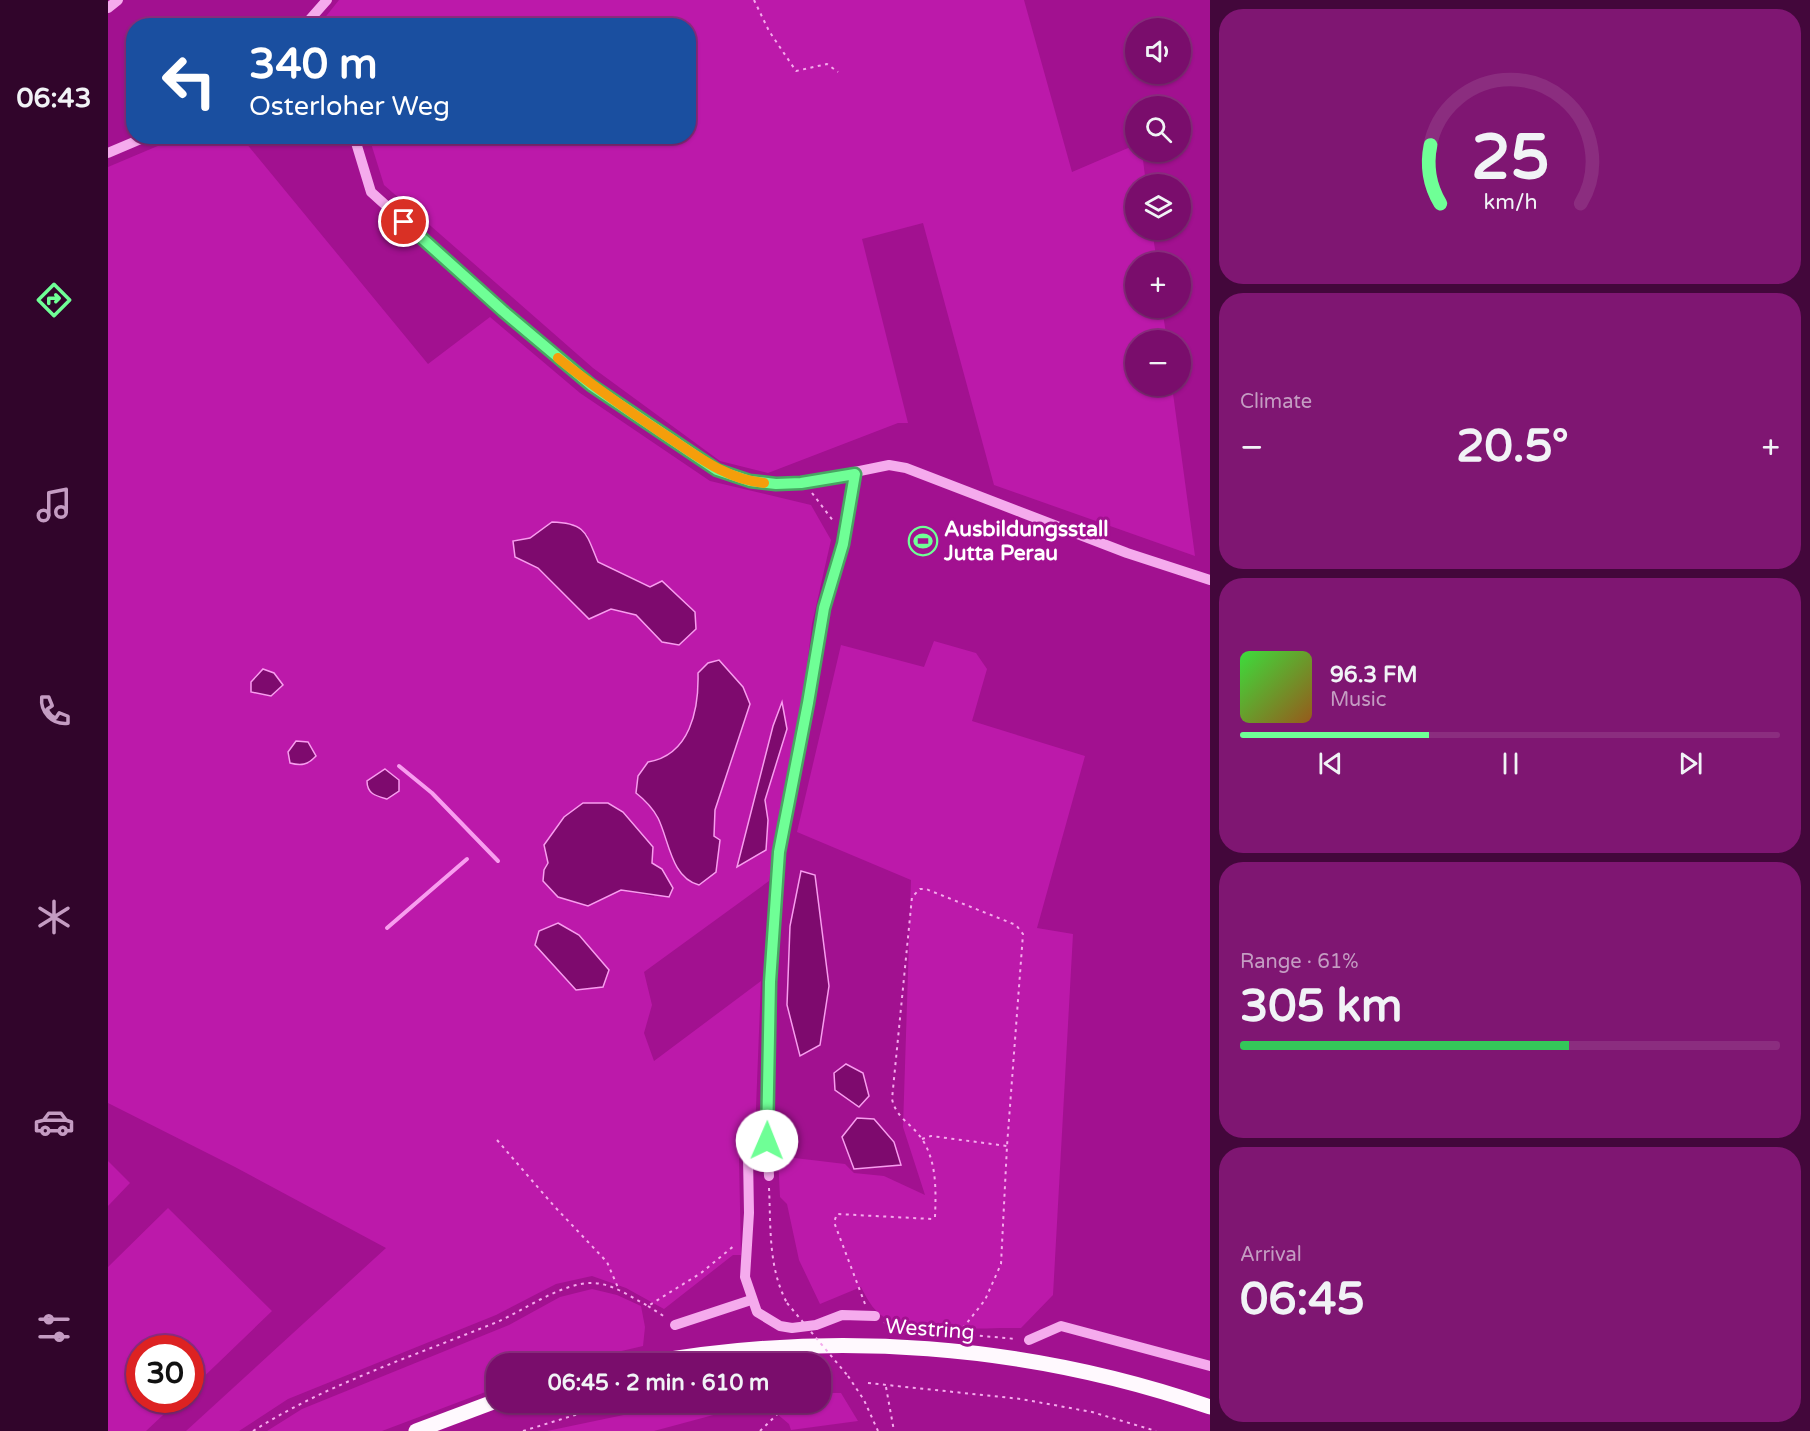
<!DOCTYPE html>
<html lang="en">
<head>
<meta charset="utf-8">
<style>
  :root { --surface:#7a0d6c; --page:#7f1672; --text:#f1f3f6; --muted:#c49cc2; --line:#8b2d7f; --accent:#6fff96 }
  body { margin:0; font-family:"Varela Round",sans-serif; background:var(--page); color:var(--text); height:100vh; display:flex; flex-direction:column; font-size:22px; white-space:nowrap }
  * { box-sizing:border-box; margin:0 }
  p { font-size:20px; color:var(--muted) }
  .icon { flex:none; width:33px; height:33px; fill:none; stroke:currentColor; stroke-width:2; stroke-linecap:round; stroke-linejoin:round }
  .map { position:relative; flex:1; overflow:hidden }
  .details { display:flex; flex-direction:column; gap:9px; padding:9px; background:#43073b; width:600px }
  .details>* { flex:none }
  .top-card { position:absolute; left:18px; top:18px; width:570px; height:126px; border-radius:24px; box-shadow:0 2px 4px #0004,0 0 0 2px var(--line); background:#1a4fa0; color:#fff; overflow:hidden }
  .controls { position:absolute; left:1017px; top:18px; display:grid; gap:12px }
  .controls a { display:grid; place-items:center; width:66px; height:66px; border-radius:50%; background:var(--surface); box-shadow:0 2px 4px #0004,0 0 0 2px var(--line); font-size:30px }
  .speed { position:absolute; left:18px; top:1335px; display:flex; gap:12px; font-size:30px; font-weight:700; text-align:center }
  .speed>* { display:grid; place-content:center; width:78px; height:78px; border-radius:50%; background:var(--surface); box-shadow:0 2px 4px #0004,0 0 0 2px var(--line); line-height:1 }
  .speed .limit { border:9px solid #d22; background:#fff; color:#111 }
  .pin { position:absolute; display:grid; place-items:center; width:51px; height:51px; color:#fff; margin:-26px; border:3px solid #fff; border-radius:50%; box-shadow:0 2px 6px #0007 }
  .me { position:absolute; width:66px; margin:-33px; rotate:1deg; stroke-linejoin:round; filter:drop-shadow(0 0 4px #0008) }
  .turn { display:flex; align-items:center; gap:21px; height:126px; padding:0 24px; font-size:27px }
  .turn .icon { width:78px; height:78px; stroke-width:2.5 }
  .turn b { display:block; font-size:42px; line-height:51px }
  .big { font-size:45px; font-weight:800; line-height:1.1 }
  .details .card { flex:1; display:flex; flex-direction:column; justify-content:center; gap:9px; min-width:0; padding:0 21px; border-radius:24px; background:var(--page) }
  .details .dial { align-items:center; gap:0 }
  .dial svg { height:156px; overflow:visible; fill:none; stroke:var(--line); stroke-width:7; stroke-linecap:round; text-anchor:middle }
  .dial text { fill:var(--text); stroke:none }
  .song { display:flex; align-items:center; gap:18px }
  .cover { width:72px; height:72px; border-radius:9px; background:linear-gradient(135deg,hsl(120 70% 55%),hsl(30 70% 35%)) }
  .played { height:6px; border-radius:3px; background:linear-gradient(90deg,var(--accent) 35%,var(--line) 35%) }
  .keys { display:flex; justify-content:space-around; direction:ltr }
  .heat { display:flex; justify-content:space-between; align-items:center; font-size:33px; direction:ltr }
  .charge { height:9px; border-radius:4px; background:linear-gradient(90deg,#34c759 61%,var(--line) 0) }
  .trip { position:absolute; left:378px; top:1353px; width:345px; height:60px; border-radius:24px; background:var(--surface); box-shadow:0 2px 4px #0004,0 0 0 2px var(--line); font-weight:800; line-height:60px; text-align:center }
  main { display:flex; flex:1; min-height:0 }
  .tabs { display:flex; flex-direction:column; width:108px; justify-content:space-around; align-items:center; background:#31052b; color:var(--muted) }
  .tabs .icon { width:42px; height:42px }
  .tabs .on { color:var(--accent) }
  .tabs b { font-size:27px; color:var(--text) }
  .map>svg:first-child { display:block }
</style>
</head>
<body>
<main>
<nav class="tabs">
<b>06:43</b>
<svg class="icon on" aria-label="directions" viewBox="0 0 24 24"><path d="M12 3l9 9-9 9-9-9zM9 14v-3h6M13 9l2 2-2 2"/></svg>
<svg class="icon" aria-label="music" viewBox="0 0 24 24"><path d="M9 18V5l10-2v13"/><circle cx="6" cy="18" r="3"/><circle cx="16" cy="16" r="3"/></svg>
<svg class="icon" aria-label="phone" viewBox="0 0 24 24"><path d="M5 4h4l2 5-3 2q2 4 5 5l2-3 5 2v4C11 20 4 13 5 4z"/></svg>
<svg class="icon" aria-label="climate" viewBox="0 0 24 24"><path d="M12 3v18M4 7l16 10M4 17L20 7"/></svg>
<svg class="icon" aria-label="car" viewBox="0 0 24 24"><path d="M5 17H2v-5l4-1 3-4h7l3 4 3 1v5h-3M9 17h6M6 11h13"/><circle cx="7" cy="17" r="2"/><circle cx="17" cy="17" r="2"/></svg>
<svg class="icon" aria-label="filters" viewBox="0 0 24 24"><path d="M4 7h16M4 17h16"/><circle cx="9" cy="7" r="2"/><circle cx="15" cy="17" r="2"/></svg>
</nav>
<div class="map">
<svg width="1102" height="1431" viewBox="0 0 1102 1431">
  <rect width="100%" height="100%" fill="#a21190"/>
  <g fill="#bc19aa" fill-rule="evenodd">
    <path d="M231,0H916L964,172L1027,145L1028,152H1034L1038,184H1028V230H1044L1049,262H1028V308H1054L1059,340H1028V386H1064L1087,556L886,485L815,223L754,239L800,423H790L660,473L612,461L485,368L276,185L261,137L580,136V26L211,25Z"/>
    <path d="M71,137H133L320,364L382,317L472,393L602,481L703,505L723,540L704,624L695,700L661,881L536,972L544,1005L536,1033L546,1061L653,981L647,1133L635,1142L631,1159L633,1255H625L556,1309L518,1288L484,1276L448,1284L388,1315L180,1399L131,1431H78L278,1248L127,1167L0,1103V167ZM479,534L490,562L543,587L554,582V642L528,615L503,609L481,619L430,568L407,557L406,541ZM590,673L642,704L607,810L606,836L571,870L551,820L541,803L540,762C582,755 591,710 590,673ZM673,704L679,729L657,800L630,866L665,726ZM440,863H544L554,869L546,897L513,890L480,906L449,896L435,881L436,870Z"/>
    <path d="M826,641L868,653L879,669L864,721L977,756L929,928L965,934L945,1295L913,1328C880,1327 811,1333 783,1321C767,1314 760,1301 753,1287L712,1304L691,1260L679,1204L672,1197L670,1156L737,1164L746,1173L776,1176L817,1195L795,1127L803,880L689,832L733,645L816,667Z"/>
    <path d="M0,1161L22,1183L0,1206Z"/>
    <path d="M60,1208L164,1311L83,1389L82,1348H32V1400H71L38,1431H0V1267Z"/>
    <path d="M484,1289L509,1295L533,1306L537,1327L535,1346L462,1363L388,1364V1388L274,1431H159L194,1409L401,1325L452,1297Z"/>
    <path d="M713,1393H733L750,1421L683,1430L681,1424L656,1403L712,1402Z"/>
    <path d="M573,1403H650L546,1431H439Z"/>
  </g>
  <g fill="#7e0a6e" stroke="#f89def" stroke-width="1.5">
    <path d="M444,522C479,523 478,534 490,562L542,587L554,581L587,612L588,629L571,645L554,642L528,615L503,609L481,619L430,568L407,557L405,541L422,538Z"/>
    <path d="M611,660L635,687L642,704L607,810L606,836L612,840L608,872L591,885C563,878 561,840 550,818C544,807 537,800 528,793L530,776L540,762C582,755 591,710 590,673L600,663Z"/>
    <path d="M155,669L166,673L175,685L163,696L143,692V682Z"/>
    <path d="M674,702L679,729L657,800L660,820L658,850L629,867L665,726Z"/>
    <path d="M188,741L200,742L208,756C200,765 193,766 182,763L180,752Z"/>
    <path d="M277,769L291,780V791L279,799C268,796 259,794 259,781Z"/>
    <path d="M475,803H500L515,812L545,847L544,863L554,869L565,888L561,897L513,890L480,906L450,897L435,881L436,870L440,863L436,845L456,817Z"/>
    <path d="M693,871L707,875L721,986L712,1045L692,1056L679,1005L682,926Z"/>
    <path d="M450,923L471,935L501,970L495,987L468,990L427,945L431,931Z"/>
    <path d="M738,1064L755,1073L761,1096L751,1107L727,1090L726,1073Z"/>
    <path d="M749,1118L766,1119L786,1142L793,1165L746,1169L734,1137Z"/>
  </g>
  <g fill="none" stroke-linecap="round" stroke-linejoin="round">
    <g stroke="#f89def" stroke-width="4">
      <path d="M291,766L324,793L390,861"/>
      <path d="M279,928L359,859"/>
    </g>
    <g stroke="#f5abed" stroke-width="2" stroke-dasharray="3 4.5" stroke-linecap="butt">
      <path d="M646,0L661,31L688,71L719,64L730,72"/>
      <path d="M704,493L726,522"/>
      <path d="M814,1139L823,1136L899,1146"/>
      <path d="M389,1140L446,1206L499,1262L511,1290"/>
      <path d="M661,1188C663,1228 660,1267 679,1303"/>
      <path d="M757,1304L726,1222L729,1214L824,1219L827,1217C828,1191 829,1162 814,1139C804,1124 788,1118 784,1099L804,897L812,889H818L908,925L915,934L899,1146L893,1264L877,1300L851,1333"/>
      <path d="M540,1306L557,1317"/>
      <path d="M776,1322L793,1329L909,1339"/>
      <path d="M740,1376L756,1400L770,1431"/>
      <path d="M712,1382H715"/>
      <path d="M760,1383L913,1399L984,1412L1048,1431"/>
      <path d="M778,1387L786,1431"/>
      <path d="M145,1431C221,1383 306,1356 389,1322C417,1310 454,1282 486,1283C505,1284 523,1297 540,1306L593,1273L627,1245"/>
      <path d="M415,1431L467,1415L529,1402"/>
      <path d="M652,1431L682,1402"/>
    </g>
    <g stroke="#f5abed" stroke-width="10">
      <path d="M0,8L10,0"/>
      <path d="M196,26L219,0"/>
      <path d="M246,136L263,192L395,311L483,385L609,470L642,481L668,484L693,483L781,465L798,468L1019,553L1102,580"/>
      <path d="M0,153L40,136"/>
      <path d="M659,1141L647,1145L640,1157L641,1213L637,1277L649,1312L672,1326L684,1328L708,1325L734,1315L767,1316"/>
      <path d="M661,1176L659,1141L662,983L671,852L700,703L716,608L735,544L748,474"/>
      <path d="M567,1325L643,1300"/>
      <path d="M921,1340L953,1326L1102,1366"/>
    </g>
    <g stroke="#fff9fe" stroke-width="15">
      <path d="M533,1364C722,1329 920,1344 1102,1407"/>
      <path d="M308,1431L388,1401"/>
    </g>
    <path stroke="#f5abed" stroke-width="2" stroke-dasharray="3 4.5" stroke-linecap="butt" d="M679,1303L740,1376"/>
  </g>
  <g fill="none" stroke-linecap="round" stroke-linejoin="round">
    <g stroke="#48a662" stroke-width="15">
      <path id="route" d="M296,222L395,311L483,385L609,470L642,481L668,484L693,483L747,474L735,544L716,608L700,703L671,852L662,982L659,1141"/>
    </g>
    <use href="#route" stroke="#6fff96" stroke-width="10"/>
    <path stroke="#f59e0b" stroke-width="10" d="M450,358C483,385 518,409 554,433C587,454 616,479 656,483"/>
  </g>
  <defs>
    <g id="stadium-ring" transform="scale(1.5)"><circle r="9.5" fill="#a21190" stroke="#6fff96" stroke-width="1.5"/><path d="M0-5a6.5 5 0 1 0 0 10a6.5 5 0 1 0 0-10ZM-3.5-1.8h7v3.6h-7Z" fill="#6fff96"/></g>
  </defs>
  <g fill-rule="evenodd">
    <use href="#stadium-ring" x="815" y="541"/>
  </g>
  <g text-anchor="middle" stroke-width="6" stroke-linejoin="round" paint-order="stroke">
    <g font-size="21" font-weight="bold" fill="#fff" stroke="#a21190" text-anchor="start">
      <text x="836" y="536">Ausbildungsstall<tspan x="836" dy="24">Jutta Perau</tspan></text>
    </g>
    <g font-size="21" fill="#fff" stroke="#a21190">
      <text transform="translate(822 1329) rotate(4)" y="7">Westring</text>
    </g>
  </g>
</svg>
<div class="controls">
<a><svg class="icon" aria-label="sound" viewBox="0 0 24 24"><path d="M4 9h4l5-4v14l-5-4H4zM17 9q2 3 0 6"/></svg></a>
<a><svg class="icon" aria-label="search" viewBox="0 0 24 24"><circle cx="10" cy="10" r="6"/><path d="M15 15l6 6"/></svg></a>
<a><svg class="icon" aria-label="layers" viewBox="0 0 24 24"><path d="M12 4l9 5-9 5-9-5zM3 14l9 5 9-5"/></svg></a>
<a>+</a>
<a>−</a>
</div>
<div class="speed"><div class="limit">30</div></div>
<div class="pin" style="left:296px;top:222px;background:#d93025"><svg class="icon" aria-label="arrive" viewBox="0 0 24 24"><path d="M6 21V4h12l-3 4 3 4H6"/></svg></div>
<svg class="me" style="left:659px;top:1141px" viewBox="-20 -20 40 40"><circle r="19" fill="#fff"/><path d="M0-13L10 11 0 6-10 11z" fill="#6fff96"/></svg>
<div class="trip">06:45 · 2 min · 610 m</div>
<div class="top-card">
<div class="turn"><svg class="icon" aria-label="left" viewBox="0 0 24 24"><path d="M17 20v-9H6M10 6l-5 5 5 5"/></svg><div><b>340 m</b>Osterloher Weg</div></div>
</div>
</div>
<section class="details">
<div class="card dial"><svg viewBox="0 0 100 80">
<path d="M14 69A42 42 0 1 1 86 69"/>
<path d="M14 69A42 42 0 0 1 9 39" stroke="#6fff96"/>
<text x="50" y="56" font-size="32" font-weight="700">25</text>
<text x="50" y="72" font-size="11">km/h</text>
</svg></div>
<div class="card"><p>Climate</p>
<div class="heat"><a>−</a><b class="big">20.5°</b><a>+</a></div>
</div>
<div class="card">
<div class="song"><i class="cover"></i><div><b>96.3 FM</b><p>Music</p></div></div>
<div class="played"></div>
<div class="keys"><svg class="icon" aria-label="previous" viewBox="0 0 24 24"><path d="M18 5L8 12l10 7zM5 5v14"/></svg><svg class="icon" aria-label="pause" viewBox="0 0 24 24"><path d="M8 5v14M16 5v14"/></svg><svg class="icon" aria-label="next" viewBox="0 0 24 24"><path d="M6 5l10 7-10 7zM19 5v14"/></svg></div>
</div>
<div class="card"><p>Range · 61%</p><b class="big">305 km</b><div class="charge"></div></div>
<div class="card"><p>Arrival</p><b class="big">06:45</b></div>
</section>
</main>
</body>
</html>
